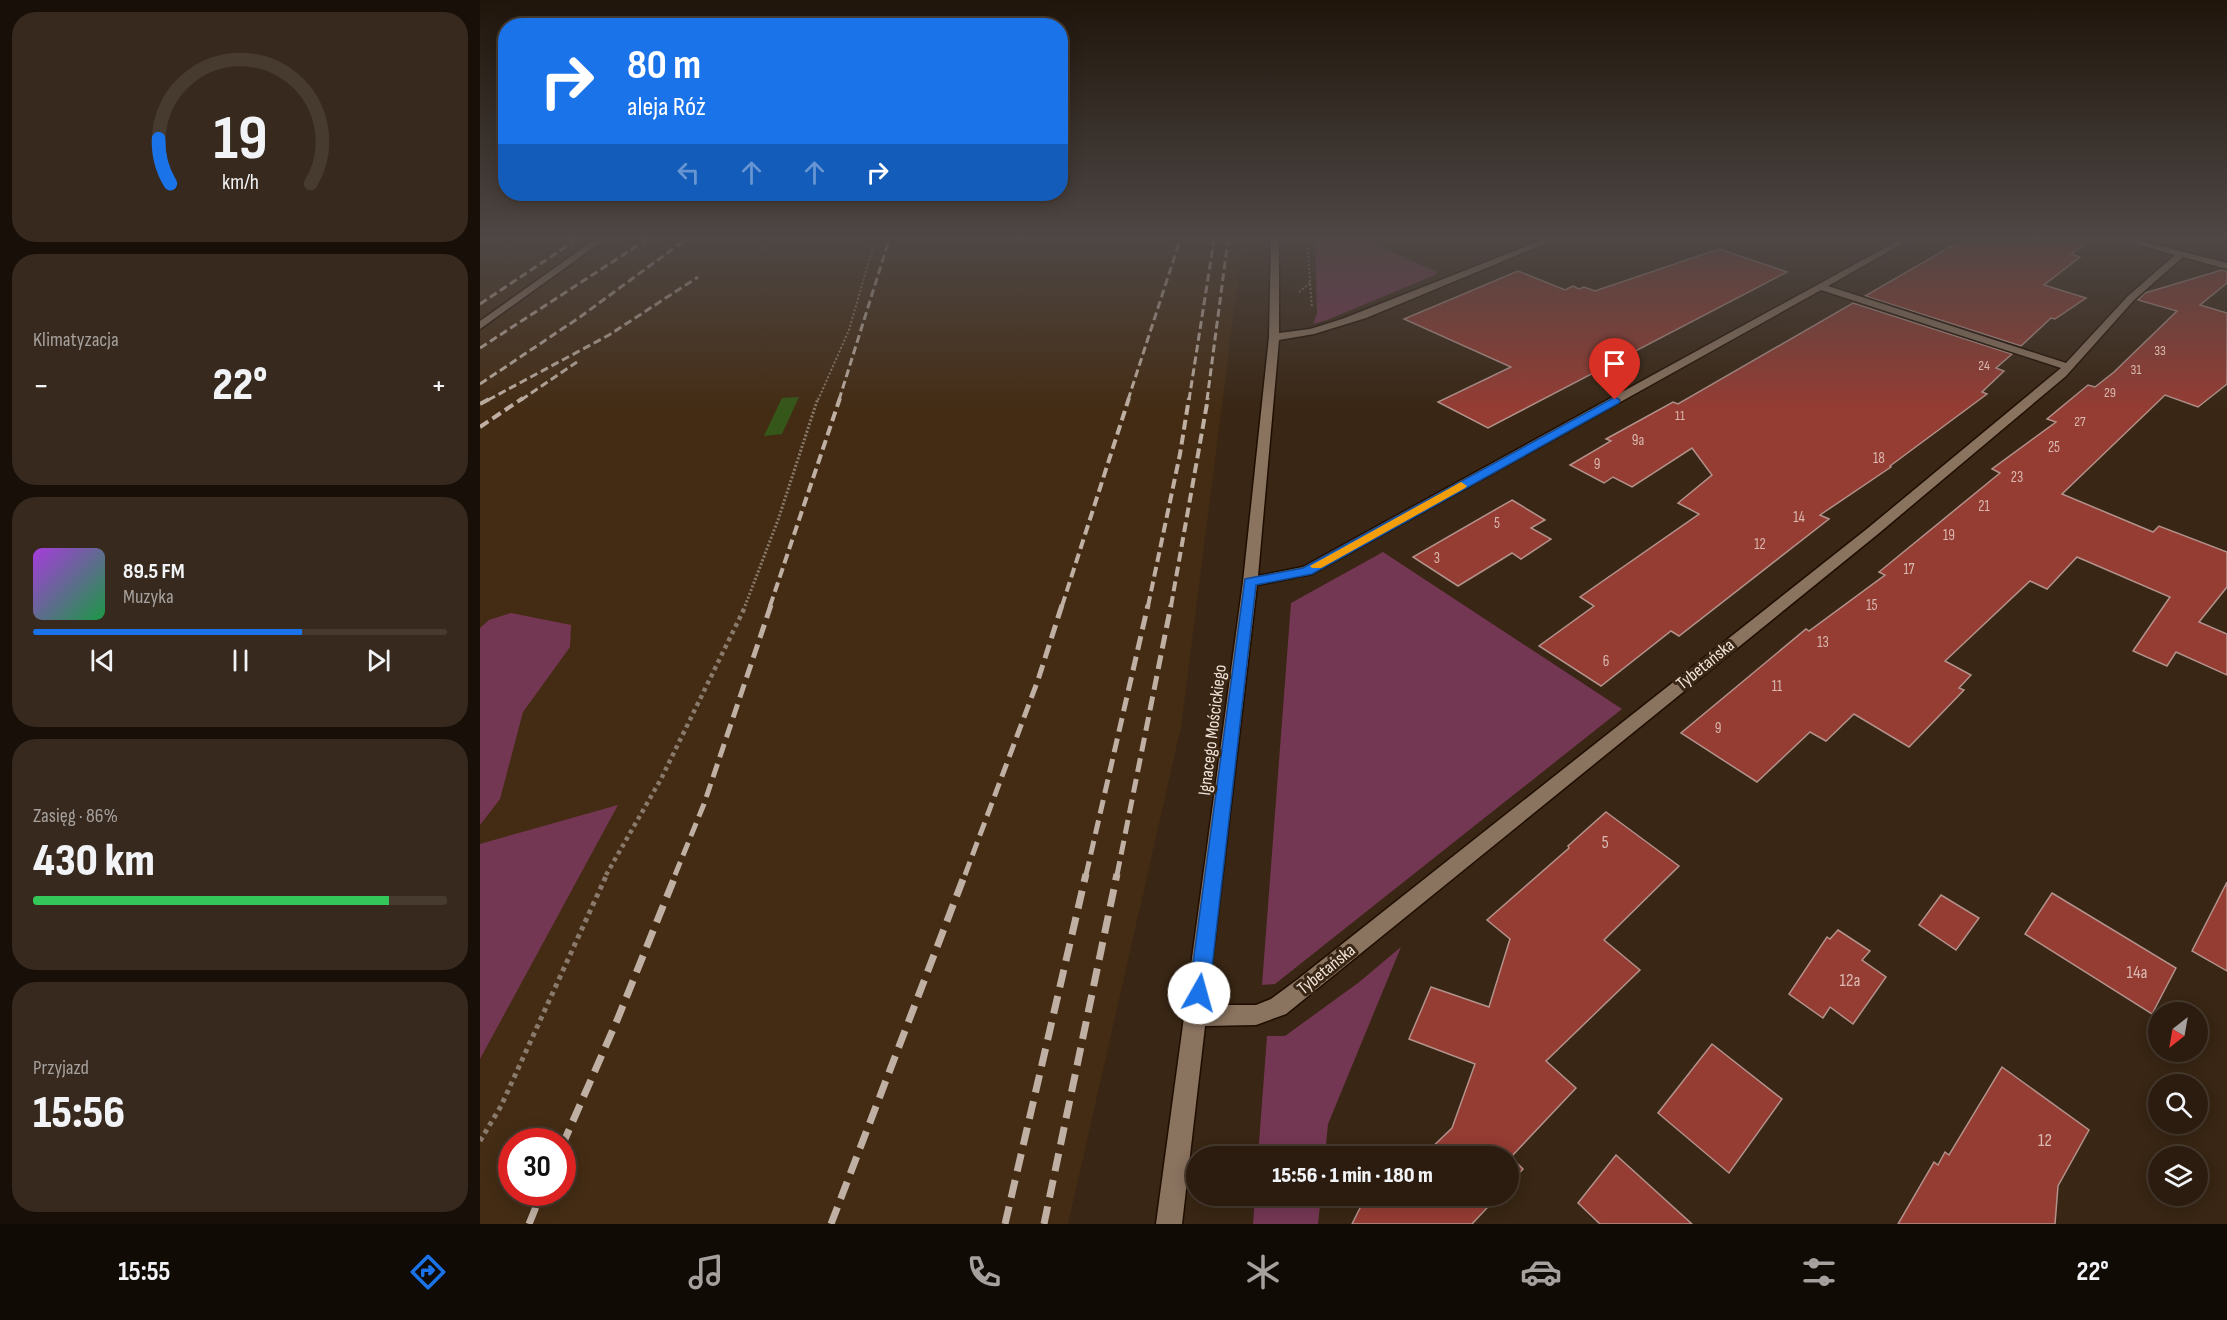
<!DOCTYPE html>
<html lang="pl">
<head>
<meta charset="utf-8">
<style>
  :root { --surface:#2b1c0f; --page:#37291d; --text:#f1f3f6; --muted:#a6a19e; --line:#473a2f; --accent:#1a73e8 }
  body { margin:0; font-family:"Sofia Sans Condensed",sans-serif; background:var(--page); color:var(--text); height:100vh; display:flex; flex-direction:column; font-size:22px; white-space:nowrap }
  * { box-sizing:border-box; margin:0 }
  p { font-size:20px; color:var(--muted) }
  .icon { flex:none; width:33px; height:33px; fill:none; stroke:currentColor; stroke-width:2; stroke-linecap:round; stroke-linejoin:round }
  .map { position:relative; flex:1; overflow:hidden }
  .sheet { display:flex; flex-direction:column; gap:12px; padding:12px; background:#180f08; width:480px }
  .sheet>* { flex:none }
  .guide { position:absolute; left:18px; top:18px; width:570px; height:183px; border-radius:24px; box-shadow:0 3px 15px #0003,0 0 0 2px var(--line); background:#1a73e8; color:#fff; overflow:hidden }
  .needle { width:39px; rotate:211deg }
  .buttons { position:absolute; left:1668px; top:1002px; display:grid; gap:12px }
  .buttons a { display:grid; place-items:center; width:60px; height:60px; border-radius:50%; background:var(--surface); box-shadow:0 3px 15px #0003,0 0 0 2px var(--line); font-size:30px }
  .speed { position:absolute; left:18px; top:1128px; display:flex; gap:12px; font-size:30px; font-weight:700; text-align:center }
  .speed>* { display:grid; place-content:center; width:78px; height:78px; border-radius:50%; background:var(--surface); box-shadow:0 3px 15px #0003,0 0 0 2px var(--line); line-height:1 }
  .speed .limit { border:9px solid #d22; background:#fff; color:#111 }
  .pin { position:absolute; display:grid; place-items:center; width:51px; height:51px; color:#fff; margin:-62px -26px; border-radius:50% 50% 50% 0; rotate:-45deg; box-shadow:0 0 6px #0007 }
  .pin .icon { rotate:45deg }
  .me { position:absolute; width:66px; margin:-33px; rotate:7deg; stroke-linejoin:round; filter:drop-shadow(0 0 4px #0008) }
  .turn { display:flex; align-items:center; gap:21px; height:126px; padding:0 30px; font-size:27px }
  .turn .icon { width:78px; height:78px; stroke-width:2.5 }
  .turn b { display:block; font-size:42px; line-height:51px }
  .lanes { display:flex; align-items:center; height:57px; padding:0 30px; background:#0003; justify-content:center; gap:30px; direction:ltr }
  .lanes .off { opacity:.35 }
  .big { font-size:45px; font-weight:800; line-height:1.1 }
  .sheet .tile { flex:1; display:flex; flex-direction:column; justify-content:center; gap:9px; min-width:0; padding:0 21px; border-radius:24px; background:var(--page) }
  .sheet .dial { align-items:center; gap:0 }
  .dial svg { height:156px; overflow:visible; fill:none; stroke:var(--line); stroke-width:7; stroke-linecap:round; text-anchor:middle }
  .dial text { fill:var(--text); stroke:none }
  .song { display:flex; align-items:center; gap:18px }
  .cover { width:72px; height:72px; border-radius:9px; background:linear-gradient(135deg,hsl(280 70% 55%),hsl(140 70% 35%)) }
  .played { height:6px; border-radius:3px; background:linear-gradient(90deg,var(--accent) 65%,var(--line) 65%) }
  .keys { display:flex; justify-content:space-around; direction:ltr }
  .heat { display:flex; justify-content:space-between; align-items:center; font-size:33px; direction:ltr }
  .charge { height:9px; border-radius:4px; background:linear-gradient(90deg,#34c759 86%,var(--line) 0) }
  .trip { position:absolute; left:706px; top:1146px; width:333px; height:60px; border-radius:30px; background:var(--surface); box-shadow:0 3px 15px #0003,0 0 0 2px var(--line); font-weight:800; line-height:60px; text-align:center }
  .tabs { display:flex; height:96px; justify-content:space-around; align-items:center; background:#110b06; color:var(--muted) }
  .tabs .icon { width:42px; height:42px }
  .tabs .selected { color:var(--accent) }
  .tabs b { font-size:27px; color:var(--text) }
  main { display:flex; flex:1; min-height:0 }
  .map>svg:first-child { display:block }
</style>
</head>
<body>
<main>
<section class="sheet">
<div class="tile dial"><svg viewBox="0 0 100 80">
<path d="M14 69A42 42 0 1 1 86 69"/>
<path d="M14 69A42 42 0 0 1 8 46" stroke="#1a73e8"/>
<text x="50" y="56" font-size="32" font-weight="700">19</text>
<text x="50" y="72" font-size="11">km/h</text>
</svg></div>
<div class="tile"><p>Klimatyzacja</p>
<div class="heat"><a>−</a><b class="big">22°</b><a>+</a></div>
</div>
<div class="tile">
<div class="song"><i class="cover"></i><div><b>89.5 FM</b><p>Muzyka</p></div></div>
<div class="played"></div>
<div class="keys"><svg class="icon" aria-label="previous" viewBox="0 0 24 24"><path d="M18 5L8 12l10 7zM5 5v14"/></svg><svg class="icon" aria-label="pause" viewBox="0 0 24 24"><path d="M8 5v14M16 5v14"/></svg><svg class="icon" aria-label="next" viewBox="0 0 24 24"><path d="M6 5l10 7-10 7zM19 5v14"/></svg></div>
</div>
<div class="tile"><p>Zasięg · 86%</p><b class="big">430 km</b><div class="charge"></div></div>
<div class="tile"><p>Przyjazd</p><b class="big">15:56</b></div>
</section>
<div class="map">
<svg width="1747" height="1224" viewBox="0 0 1747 1224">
  <rect width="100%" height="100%" fill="#392614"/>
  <path fill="#442c14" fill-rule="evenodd" d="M0,240H763L701,727L588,1224H0ZM32,1142H82V1192H32Z"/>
  <g fill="#743753">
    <path d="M835,240H885L957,272L955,275L847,320L833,324L837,314Z"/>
    <path d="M903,552L1142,709L795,984L782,985L811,603Z"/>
    <path d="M31,613L91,625L90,647L43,712L20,799L0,825V628L9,620Z"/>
    <path d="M138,805L0,1059V844Z"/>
    <path d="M921,947L848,1124L845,1156H778L787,1036H805L878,983Z"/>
    <path d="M775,1196H841L838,1224H773Z"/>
  </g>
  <path fill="#355719" d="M319,397L302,434L284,436L302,398Z"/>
  <g fill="#953c33" stroke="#b3928c" stroke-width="1.5">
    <path d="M1482,240H1610L1591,254L1600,257L1564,285L1606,298L1575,319L1571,318L1541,346L1385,296Z"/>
    <path d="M1239,249L1307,272L1008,428L958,402L1031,367L924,319L1038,271L1085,290L1093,286L1099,289L1104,287L1115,291Z"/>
    <path d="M1742,270L1747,271V283L1720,305L1747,313V384L1718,407L1685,395L1582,494L1673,532L1679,526L1747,552V587L1719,622L1747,634V675L1696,652L1687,666L1653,651L1690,597L1597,557L1567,589L1550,581L1465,661L1491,675L1479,688L1484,690L1429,747L1374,714L1346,741L1330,732L1277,782L1201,733L1326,629L1329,631L1405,575L1399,572L1520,473L1512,469L1576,422L1567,419L1608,385L1615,387L1634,372L1697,311L1658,300L1665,293Z"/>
    <path d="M1373,303L1532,354L1516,368L1524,371L1502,392L1507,394L1410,466L1411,467L1340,515L1349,519L1199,636L1191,631L1121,686L1059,646L1114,606L1100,597L1219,514L1198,503L1232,475L1212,448L1152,487L1133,477L1124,483L1090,465L1131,441L1126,439L1193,402L1198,404Z"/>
    <path d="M1032,500L1065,520L1051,528L1071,539L1041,559L1032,553L978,586L933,557Z"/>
    <path d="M1126,812L1199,866L1124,940L1160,970L1066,1061L1096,1088L1031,1157L1043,1169L1029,1184V1156H943L972,1128L995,1064L929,1039L951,987L1009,1007L1030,939L1007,920L1089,848L1088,846Z"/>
    <path d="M1747,882V971L1712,951Z"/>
    <path d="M1572,893L1696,968L1672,1014L1545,934Z"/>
    <path d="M1461,895L1499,918L1476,950L1439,925Z"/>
    <path d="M1358,930L1390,951L1382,960L1406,977L1373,1024L1350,1007L1343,1018L1309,994L1347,937L1350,939Z"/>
    <path d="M1232,1044L1302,1099L1249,1173L1178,1113Z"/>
    <path d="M1522,1067L1609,1130L1578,1186L1575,1224H1418L1454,1162L1458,1165L1465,1152L1469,1155Z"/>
    <path d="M1136,1155L1212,1224H1120L1098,1203Z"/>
    <path d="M886,1196H1018L992,1224H872Z"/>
  </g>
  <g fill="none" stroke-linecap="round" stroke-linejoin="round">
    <g stroke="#1f0e00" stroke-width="3">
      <g id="minor">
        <path d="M114,240H124L0,329V321Z"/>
        <path d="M791,240H799V333L830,329L862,319L1062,240H1074L886,318L834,334L799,340L778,576L823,567L1419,240H1429L1348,286L1586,363L1648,296L1695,255L1643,240H1657L1747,263V269L1703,257L1654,300L1586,376L1398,534L806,1014L776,1025L725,1026L702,1224H676L763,582L789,337ZM1341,290L1581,368L1388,528L818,979L791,999L776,1005H727L777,585L832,574Z"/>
      </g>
    </g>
    <g stroke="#8a7a6b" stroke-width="2" stroke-dasharray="2 2" stroke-linecap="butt">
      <path d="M827,240L832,308"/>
      <path d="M819,292L830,283"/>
      <path d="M338,400L369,330L395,240"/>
    </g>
    <path stroke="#8a7a6b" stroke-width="3" stroke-dasharray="2 2" stroke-linecap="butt" d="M265,606L298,520L338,398"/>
    <path stroke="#8a7a6b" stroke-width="4.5" stroke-dasharray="4 4" stroke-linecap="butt" d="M126,875L181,779L266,605"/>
    <path stroke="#8a7a6b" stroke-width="5" stroke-dasharray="4.5 4.5" stroke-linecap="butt" d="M0,1141L21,1106L127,874"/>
    <use href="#minor" fill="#8a735f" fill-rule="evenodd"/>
    <g stroke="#bfb0a3" stroke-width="3" stroke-dasharray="8 4" stroke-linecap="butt">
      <path d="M0,304L96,240"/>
      <path d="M0,348L166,240"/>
      <path d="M0,384L100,317L205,240"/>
      <path d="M8,400L129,335L218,277"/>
      <path d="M41,400L97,362"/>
      <path d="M359,400L409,240"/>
      <path d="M648,400L700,240"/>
      <path d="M709,400L734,240"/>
      <path d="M727,400L748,240"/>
    </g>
    <g stroke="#bfb0a3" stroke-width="4" stroke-dasharray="10 5" stroke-linecap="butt">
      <path d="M0,404L11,398"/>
      <path d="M0,427L43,398"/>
      <path d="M290,606L360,398"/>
      <path d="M582,606L649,398"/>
      <path d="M668,606L700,454L709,398"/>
      <path d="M691,606L728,398"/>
    </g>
    <g stroke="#bfb0a3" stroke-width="5" stroke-dasharray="14 7" stroke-linecap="butt">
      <path d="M195,875L224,804L291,605"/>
      <path d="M485,875L558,680L582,605"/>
      <path d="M606,875L668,605"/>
      <path d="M637,875L691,605"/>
    </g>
    <g stroke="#bfb0a3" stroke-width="7" stroke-dasharray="18 9" stroke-linecap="butt">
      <path d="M82,1146L138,1018L196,874"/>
      <path d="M49,1224L62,1192"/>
      <path d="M351,1224L485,874"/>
      <path d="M525,1224L606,874"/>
      <path d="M564,1224L637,874"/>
    </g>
  </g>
  <linearGradient id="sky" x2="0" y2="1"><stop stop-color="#1f150b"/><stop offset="0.58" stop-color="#4e4745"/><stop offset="1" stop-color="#4e4745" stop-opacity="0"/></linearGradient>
  <rect width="1747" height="411" fill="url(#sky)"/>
  <path fill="#1a73e8" stroke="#114b97" stroke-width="1.5" d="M1135,397L1140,400L1139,403L832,574L776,585L729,993L726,999L719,1002L712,999L709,993L765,579L823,568Z"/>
  <path fill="#f59e0b" d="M981,482L987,486L985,488L841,568H832L830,566Z"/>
  <g text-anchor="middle" stroke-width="6" stroke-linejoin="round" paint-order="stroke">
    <g font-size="14" fill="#d9b9af">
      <text x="1680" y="355">33</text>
      <text x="1504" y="370">24</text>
      <text x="1656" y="374">31</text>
      <text x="1630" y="397">29</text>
      <text x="1200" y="420">11</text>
      <text x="1600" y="426">27</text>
    </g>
    <g font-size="15" fill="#d9b9af">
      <text x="1158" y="445">9a</text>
      <text x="1574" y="452">25</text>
      <text x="1399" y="463">18</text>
      <text x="1117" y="469">9</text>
      <text x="1537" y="482">23</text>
      <text x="1504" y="511">21</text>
      <text x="1319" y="522">14</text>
      <text x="1017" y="528">5</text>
      <text x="1469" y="540">19</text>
      <text x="1280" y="549">12</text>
      <text x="957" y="563">3</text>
      <text x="1429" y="574">17</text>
      <text x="1392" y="610">15</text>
      <text x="1343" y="647">13</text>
      <text x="1126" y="666">6</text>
      <text x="1297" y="691">11</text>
      <text x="1238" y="733">9</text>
    </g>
    <g font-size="18" fill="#f0e3d8" stroke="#392614">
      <text transform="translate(1225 664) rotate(-39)" y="6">Tybetańska</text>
      <text transform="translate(732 730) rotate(-83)" y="6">Ignacego Mościckiego</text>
      <text transform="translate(846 969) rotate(-39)" y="6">Tybetańska</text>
    </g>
    <g font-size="18" fill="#d9b9af">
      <text x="1125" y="848">5</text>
      <text x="1657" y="978">14a</text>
      <text x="1370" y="986">12a</text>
      <text x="1565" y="1146">12</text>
    </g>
  </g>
</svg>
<div class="buttons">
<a><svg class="needle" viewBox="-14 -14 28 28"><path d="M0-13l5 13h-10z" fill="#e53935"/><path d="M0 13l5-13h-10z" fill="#a6a19e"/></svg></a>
<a><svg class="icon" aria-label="search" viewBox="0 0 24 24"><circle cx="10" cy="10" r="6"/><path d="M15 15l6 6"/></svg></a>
<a><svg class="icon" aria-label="layers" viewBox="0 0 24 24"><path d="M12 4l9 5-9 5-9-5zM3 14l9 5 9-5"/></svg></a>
</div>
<div class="speed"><div class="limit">30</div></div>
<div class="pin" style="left:1135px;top:400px;background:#d93025"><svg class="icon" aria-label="arrive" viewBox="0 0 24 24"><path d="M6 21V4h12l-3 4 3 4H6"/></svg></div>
<svg class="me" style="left:719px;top:993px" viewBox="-20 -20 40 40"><circle r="19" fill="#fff"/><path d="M0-13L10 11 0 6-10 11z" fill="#1a73e8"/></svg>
<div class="trip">15:56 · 1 min · 180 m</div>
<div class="guide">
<div class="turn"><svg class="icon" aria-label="right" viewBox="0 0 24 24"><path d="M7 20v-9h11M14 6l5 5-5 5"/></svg><div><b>80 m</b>aleja Róż</div></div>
<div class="lanes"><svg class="icon off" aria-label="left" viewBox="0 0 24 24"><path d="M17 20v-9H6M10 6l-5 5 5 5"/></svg><svg class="icon off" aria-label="ahead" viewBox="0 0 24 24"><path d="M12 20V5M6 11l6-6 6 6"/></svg><svg class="icon off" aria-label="ahead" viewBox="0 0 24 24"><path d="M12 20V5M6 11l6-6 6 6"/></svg><svg class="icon" aria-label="right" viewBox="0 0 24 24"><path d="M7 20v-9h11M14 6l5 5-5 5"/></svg></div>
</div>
</div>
</main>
<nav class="tabs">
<b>15:55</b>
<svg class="icon selected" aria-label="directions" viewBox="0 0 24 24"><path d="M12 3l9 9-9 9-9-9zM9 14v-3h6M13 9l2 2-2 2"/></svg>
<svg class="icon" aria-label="music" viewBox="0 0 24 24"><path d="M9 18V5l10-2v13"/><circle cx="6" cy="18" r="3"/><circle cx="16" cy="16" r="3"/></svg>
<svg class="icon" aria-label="phone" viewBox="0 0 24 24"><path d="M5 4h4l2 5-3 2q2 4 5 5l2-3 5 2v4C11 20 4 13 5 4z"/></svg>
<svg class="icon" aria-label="climate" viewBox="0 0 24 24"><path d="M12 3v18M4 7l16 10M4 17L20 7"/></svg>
<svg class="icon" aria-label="car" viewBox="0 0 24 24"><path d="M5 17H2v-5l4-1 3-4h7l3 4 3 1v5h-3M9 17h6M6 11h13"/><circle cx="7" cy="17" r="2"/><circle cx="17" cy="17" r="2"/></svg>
<svg class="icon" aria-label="filters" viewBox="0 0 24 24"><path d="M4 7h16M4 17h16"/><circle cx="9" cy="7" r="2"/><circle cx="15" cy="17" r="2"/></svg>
<b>22°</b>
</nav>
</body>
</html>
